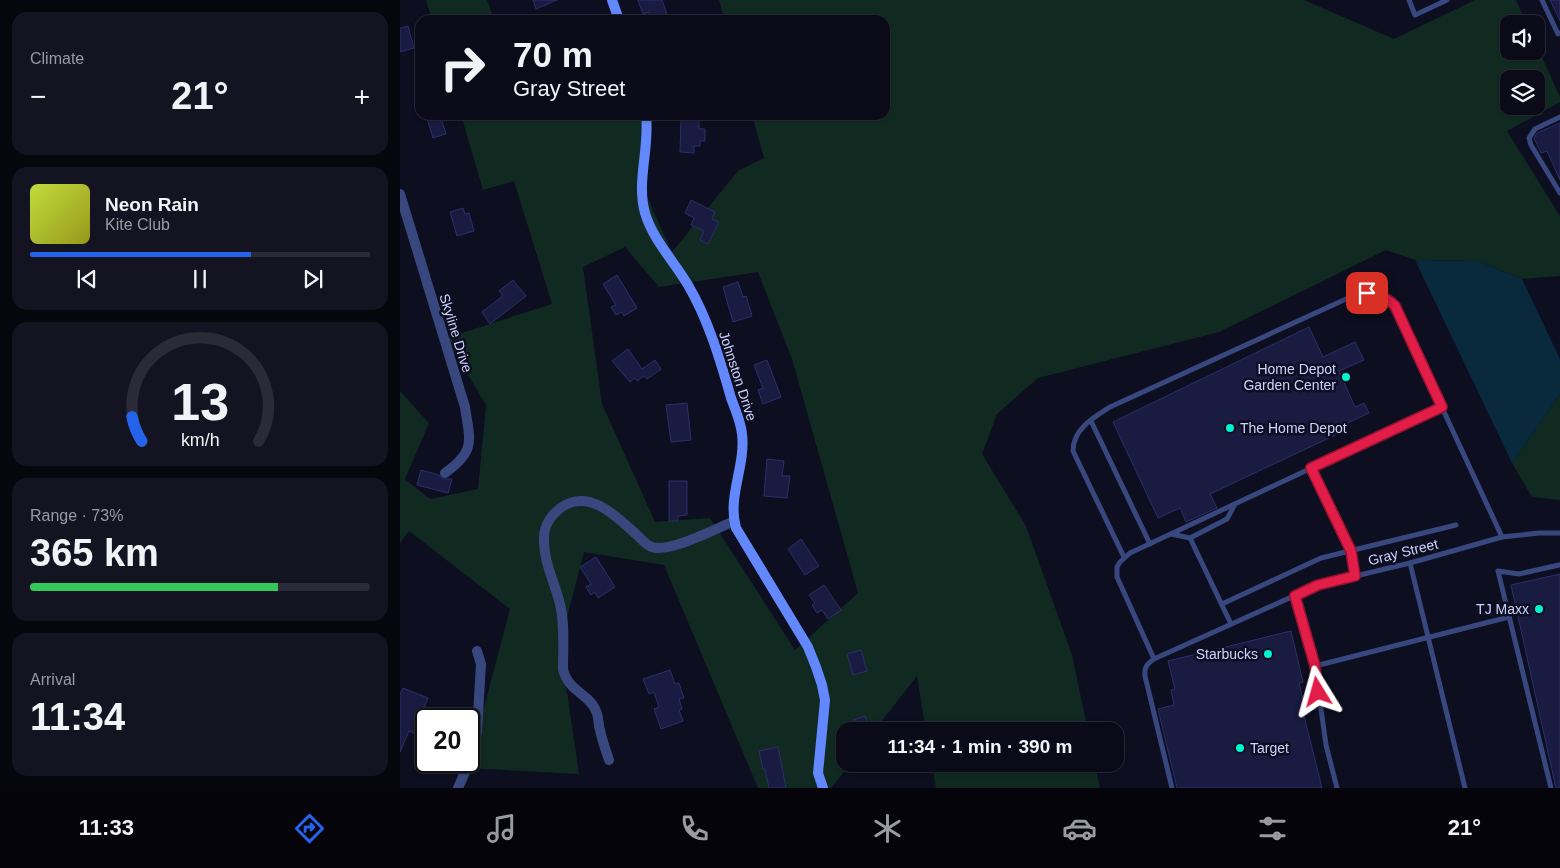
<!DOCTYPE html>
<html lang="en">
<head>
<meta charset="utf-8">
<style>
  :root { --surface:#0a0a18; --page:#131321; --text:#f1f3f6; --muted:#999aa2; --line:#2a2b37; --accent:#2563eb }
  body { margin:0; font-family:Helvetica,sans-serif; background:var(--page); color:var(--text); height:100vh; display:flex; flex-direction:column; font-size:19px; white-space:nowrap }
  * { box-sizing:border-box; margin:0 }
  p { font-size:16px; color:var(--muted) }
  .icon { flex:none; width:28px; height:28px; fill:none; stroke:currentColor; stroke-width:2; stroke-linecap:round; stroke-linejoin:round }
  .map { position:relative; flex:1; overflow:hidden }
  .details { display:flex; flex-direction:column; gap:12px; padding:12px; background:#06060d; width:400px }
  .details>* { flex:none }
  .banner { position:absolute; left:15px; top:15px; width:475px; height:105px; border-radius:15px; box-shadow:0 1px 4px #0004,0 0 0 1px var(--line); background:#0a0a18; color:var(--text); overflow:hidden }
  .fabs { position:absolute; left:1100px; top:15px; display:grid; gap:10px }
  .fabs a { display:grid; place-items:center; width:45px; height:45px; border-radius:10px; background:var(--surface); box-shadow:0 1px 4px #0004,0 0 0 1px var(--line); font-size:25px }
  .speed { position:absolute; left:15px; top:708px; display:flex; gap:10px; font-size:25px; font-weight:700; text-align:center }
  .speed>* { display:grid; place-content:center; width:65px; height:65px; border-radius:50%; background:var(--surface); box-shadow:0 1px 4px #0004,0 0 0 1px var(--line); line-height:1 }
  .speed .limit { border:2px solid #111; border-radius:8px; background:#fff; color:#111 }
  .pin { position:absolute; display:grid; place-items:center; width:42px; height:42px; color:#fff; margin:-21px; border-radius:10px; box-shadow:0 2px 8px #0006 }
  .me { position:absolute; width:55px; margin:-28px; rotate:352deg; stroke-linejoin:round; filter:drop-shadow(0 0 4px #0008) }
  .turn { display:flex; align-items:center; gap:18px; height:105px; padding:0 15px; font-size:22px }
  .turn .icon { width:65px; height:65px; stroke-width:2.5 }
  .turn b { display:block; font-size:35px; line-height:42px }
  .big { font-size:38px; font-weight:700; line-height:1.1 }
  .details .tile { flex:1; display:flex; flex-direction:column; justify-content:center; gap:8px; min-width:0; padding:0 18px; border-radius:15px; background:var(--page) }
  .details .dial { align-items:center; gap:0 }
  .dial svg { height:130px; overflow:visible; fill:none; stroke:var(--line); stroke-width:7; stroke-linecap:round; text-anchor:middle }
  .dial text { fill:var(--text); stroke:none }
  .song { display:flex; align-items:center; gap:15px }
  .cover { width:60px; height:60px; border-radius:8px; background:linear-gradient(135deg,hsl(70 70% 55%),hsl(60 70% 35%)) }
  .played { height:5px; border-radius:2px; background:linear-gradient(90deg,var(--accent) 65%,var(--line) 65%) }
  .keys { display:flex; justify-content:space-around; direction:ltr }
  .heat { display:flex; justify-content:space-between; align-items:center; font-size:28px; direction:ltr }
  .charge { height:8px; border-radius:4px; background:linear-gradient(90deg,#34c759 73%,var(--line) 0) }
  .trip { position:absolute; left:436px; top:722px; width:288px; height:50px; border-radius:15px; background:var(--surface); box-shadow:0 1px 4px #0004,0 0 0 1px var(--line); font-weight:700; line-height:50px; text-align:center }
  .dock { display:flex; height:80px; justify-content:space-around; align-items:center; background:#04040a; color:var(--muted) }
  .dock .icon { width:35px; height:35px }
  .dock .selected { color:var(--accent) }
  .dock b { font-size:22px; color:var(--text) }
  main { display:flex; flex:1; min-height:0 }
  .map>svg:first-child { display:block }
</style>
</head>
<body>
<main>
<section class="details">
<div class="tile"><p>Climate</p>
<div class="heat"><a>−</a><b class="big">21°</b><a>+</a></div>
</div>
<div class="tile">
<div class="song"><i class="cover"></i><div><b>Neon Rain</b><p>Kite Club</p></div></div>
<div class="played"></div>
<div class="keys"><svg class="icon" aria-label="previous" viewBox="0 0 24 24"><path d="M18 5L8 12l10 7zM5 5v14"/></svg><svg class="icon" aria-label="pause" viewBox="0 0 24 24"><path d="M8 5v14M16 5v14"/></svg><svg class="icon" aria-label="next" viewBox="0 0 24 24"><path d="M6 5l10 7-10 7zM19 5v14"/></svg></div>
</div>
<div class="tile dial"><svg viewBox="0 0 100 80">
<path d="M14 69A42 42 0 1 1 86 69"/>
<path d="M14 69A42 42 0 0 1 8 54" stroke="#2563eb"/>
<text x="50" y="56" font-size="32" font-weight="700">13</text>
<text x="50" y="72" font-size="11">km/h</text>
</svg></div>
<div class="tile"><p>Range · 73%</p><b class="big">365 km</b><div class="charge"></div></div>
<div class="tile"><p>Arrival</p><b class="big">11:34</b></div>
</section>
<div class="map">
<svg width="1160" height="788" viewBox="0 0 1160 788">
  <rect width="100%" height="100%" fill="#0d0e20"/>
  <g fill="#102a22" fill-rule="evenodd">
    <path d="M26,0H87L94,20H32Z"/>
    <path d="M319,0H904L994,39L1075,0H1116L1127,24H1109V51H1136V44L1160,97V102L1107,131L1160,216V276L1122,279L1077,261L1015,260L986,250L819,332L638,378L597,414L582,454L626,526L672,655L688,731H526L517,676L474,731H445V764H450L431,788H358L264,565L184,552L160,644L179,774L68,768L110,609L9,531L0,543V391L29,423L5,479L30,499L78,489L86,405L46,338L152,304L114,181L83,190L61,115H126L128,120L249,115L247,197L272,252L338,171L364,158L352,115H485V20H325ZM1109,79H1136V106H1109ZM225,247L259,287L358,272L392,359L458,593L395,650L310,518L255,522L202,404L183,267Z"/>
    <path d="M1160,394V500L1132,497L1112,463Z"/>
    <path d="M532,764H695L700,788H536Z"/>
  </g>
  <path fill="#09293c" d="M1015,260L1077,261L1122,279L1160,359V394L1112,463Z"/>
  <g fill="#191b41" stroke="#2b2f6d">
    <path d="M133,0H157L136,9Z"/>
    <path d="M238,0H262L269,20H251L249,12L243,14Z"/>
    <path d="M1150,0H1160V21Z"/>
    <path d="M8,26L14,48L0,52V28Z"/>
    <path d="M26,115H40L46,134L33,138Z"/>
    <path d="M286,115H299V129H305V141H300V146H294V153L280,152L281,120H286Z"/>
    <path d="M1160,123V180L1147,151L1141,153L1134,138L1137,133Z"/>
    <path d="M291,200L315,212L312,219L319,222L308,244L300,240L304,231L291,225L294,218L285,213Z"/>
    <path d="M63,208L65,214L69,213L74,231L57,236L50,212Z"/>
    <path d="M217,275L237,308L224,316L222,312L216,315L211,307L216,305L203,284Z"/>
    <path d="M113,280L126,296L90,324L82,312L103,296L99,291Z"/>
    <path d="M338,282L343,297L346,296L352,316L333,322L323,287Z"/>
    <path d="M909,327L923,357L955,342L964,360L939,371L955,407L964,403L969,413L943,425L946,430L810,494L817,508L786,522L780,508L758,518L713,422Z"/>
    <path d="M228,349L242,369L255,360L261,369L247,379L244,376L237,381L235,378L230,382L212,361Z"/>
    <path d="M367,360L381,397L363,404L358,390L363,388L354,365Z"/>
    <path d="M287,403L291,440L271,442L266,405Z"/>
    <path d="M367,459L384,461L382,476H390L387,498L364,496Z"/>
    <path d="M21,470L39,475L43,479H52L48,493L17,485Z"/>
    <path d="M269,481H287V515L278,516V521H269Z"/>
    <path d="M401,539L419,566L405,575L388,549Z"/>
    <path d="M196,557L215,587L198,598L195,592L191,595L186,587L191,584L180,567Z"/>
    <path d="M1160,574V788H1156L1111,585Z"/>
    <path d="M424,585L441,610L428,619L422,610L417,613L412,605L415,603L409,595Z"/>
    <path d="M891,631L903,682L899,683L904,703L901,704L922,788H777L758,709L774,705L771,690L775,689L768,661Z"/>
    <path d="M461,650L467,671L453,675L447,654Z"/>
    <path d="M270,670L275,684L279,683L284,698L279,699L282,709L279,710L283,721L261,729L254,709L259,707L254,692L249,694L243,679Z"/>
    <path d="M3,688L28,698L20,719L24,721L18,735L9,731L0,752V694Z"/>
    <path d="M465,716L470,731H457L454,720Z"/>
    <path d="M378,747L386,788H369L365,769H363L359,751Z"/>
  </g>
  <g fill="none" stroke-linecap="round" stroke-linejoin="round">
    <g stroke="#38487f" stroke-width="5">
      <path d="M1009,0L1015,15L1047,0"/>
      <path d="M1142,0L1158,34L1160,33"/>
      <path d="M1160,117L1135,129L1129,138L1131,145L1160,193"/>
      <path d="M691,421L750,544"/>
      <path d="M911,468L951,551L955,576"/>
      <path d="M771,534L790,538L827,519L835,504"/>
      <path d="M790,538L831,624"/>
      <path d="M724,557L673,451C673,429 693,418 710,407L957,294C974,291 982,293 995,306L1102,537"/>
      <path d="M1010,563L1065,788"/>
      <path d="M895,596L915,666L926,745L937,788"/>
      <path d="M822,604L921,558L1056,525"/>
      <path d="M754,659L717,577V567L720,562L730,553L1042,407"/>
      <path d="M915,666L1109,617"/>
      <path d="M772,788L745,676C744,667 747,664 754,659L918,585L1010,563L1102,537L1139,533H1160"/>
      <path d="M1151,788L1098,571L1119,574L1159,565"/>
    </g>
    <g stroke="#38487f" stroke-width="10">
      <path d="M0,194L65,407C70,441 76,451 45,473"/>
      <path d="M209,760C206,751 202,740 200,730C198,724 199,717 196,711C190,694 168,692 163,669C163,648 165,625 160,604C155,583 143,561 144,538C144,525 152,514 162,507C190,488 218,518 237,535C241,539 247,546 252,547C269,553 316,529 334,521"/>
      <path d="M58,788L70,761L77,732L81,664L77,651"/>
    </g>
    <g stroke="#6388fe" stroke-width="10">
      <path d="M212,0L219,20"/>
      <path d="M246,115C250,148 236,181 245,213C253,240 274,261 288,285C308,319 320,359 331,398C335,409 341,422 342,434C346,465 327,497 336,528L408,647L416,667L422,685L425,700L418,773L423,788"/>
    </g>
  </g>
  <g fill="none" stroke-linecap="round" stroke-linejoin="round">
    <g stroke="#92132f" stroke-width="12">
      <path id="route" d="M918,692L915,666L895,596L918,585L955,576L951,551L911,468L1042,407L995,306C986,297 979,294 967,293"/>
    </g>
    <use href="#route" stroke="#e11d48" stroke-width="9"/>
  </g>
  <g fill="#01f5ce" stroke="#0d0e20" stroke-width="2">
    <circle cx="946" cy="377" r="5"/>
    <circle cx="830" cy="428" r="5"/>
    <circle cx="1139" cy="609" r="5"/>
    <circle cx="868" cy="654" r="5"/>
    <circle cx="840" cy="748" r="5"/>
  </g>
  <g text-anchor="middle" stroke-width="5" stroke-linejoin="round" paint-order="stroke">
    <g font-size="14" fill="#ccd3ff" stroke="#0d0e20">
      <text transform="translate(56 333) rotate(73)" y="5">Skyline Drive</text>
      <text transform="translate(338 376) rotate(72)" y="5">Johnston Drive</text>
      <text transform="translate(1003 552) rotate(-14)" y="5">Gray Street</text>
    </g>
    <g font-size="14" fill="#ccd3ff" stroke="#0d0e20" text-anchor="end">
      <text x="936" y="374">Home Depot<tspan x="936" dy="16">Garden Center</tspan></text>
      <text x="840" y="433" text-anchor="start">The Home Depot</text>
      <text x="1129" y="614">TJ Maxx</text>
      <text x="858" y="659">Starbucks</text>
      <text x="850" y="753" text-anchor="start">Target</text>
    </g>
  </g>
</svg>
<div class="fabs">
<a><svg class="icon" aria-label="sound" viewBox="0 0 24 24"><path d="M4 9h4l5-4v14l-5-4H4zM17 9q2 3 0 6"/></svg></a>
<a><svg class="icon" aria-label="layers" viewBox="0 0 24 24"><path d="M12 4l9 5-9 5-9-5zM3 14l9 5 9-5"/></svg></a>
</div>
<div class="speed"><div class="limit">20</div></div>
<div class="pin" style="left:967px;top:293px;background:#d93025"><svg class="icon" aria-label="arrive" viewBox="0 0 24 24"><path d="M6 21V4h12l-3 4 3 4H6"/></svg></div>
<svg class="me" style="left:918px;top:692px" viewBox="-20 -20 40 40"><path d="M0-17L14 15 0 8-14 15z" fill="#e11d48" stroke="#fff" stroke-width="4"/></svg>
<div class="trip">11:34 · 1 min · 390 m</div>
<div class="banner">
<div class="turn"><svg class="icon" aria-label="right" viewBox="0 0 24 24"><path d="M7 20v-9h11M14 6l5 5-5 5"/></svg><div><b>70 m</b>Gray Street</div></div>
</div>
</div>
</main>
<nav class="dock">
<b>11:33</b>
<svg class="icon selected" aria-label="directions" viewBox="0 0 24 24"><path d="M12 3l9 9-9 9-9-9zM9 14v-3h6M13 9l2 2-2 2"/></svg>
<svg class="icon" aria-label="music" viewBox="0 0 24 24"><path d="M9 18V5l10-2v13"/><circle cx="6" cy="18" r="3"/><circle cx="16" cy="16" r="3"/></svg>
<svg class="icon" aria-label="phone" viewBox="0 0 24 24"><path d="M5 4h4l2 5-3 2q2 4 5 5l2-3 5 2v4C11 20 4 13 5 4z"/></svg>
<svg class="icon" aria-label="climate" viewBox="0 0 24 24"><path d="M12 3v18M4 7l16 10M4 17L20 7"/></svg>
<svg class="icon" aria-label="car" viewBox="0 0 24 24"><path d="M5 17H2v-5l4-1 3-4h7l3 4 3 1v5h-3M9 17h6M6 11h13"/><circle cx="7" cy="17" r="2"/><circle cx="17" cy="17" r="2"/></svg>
<svg class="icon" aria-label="filters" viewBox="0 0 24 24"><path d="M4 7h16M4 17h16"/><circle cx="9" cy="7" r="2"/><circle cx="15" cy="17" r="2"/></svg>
<b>21°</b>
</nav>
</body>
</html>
